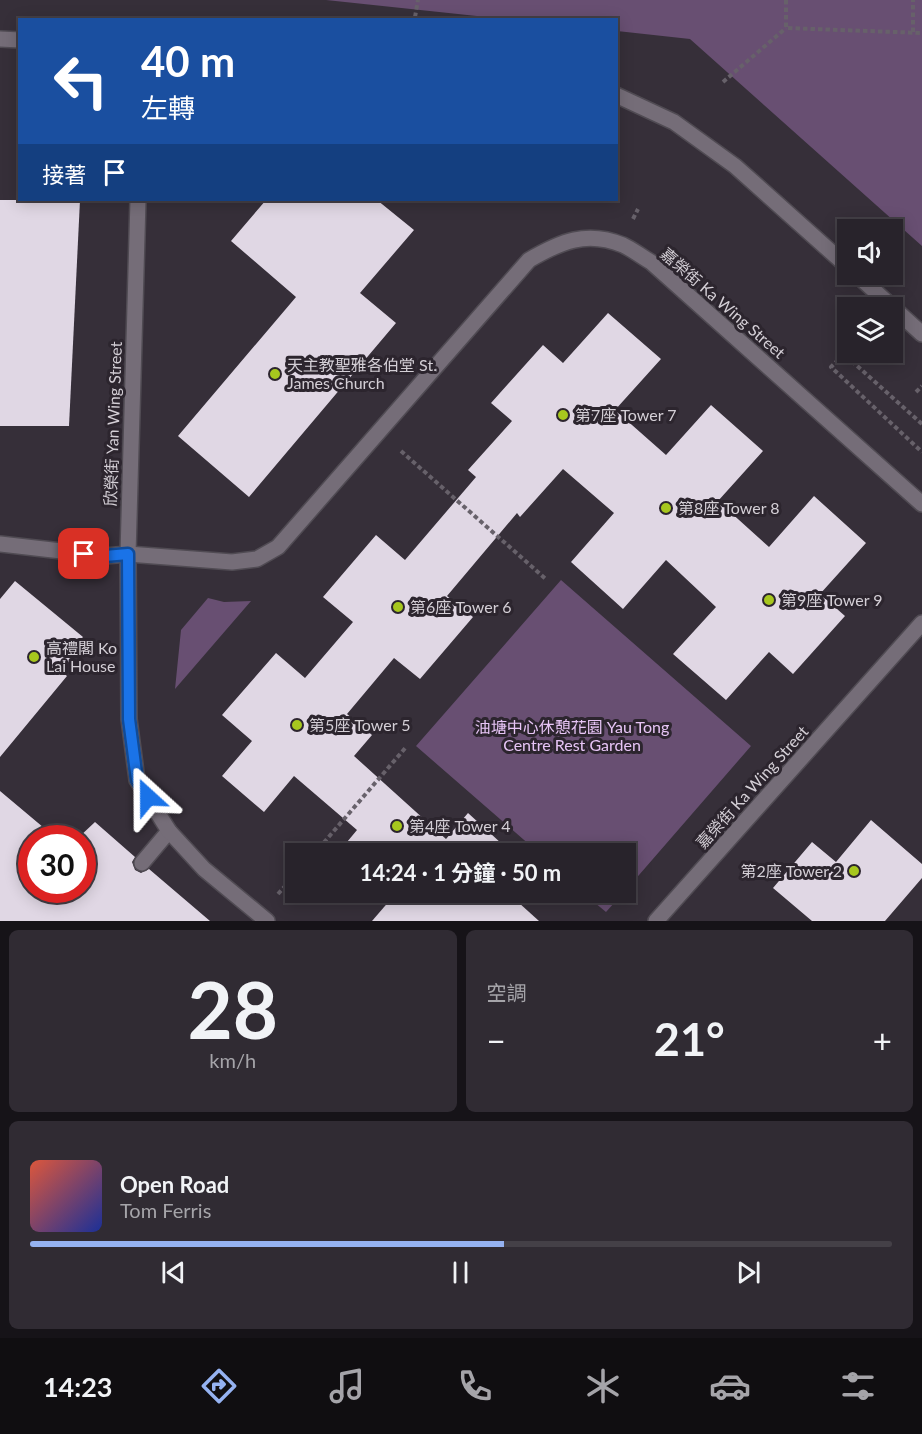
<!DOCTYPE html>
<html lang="zh-TW">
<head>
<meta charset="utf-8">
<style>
  :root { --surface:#28232b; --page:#302b33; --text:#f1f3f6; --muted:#a5a4a9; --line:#444047; --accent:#95b2f1 }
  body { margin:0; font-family:Lato,"Noto Sans TC",sans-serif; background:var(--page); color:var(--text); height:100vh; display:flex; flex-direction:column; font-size:22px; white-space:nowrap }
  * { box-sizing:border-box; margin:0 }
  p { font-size:20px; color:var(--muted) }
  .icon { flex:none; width:33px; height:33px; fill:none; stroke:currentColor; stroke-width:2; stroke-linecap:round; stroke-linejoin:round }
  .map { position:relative; height:921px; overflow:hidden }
  .drawer { display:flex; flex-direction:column; gap:9px; padding:9px; background:#161318; flex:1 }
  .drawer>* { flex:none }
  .hud { position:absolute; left:18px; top:18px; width:600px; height:183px; border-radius:0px; box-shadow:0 3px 15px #0003,0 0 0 2px var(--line); background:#1a4fa0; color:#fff; overflow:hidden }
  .controls { position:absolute; left:837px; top:219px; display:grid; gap:12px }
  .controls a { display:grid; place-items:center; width:66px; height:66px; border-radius:0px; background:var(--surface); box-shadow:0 3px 15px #0003,0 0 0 2px var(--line); font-size:30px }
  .speed { position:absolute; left:18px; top:825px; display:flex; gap:12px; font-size:30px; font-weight:700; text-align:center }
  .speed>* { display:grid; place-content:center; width:78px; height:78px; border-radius:50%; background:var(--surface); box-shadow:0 3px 15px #0003,0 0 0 2px var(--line); line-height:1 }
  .speed .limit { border:9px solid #d22; background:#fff; color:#111 }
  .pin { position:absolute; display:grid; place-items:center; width:51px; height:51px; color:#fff; margin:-26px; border-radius:12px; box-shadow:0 3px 9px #0006 }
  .me { position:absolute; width:66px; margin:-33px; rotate:336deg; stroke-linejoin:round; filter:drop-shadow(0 0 4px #0008) }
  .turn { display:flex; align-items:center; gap:21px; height:126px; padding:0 24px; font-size:27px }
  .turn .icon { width:78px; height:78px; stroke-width:2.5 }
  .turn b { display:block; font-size:42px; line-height:51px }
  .then { display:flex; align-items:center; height:57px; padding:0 24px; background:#0003; gap:12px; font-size:22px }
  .big { font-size:45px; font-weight:700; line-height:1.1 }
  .drawer .tile { flex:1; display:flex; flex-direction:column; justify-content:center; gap:9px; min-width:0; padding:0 21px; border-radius:9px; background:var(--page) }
  .drawer .dial { align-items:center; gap:0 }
  .dial b { font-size:78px; line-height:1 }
  .song { display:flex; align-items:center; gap:18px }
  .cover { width:72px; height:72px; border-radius:9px; background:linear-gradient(135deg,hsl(10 70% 55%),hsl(230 70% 35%)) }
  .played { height:6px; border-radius:3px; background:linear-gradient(90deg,var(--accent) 55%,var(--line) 55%) }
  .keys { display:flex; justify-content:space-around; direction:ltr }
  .heat { display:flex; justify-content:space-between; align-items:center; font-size:33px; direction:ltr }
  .drawer .tiles { flex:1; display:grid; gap:9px; grid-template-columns:1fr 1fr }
  .tile:last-child { grid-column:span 2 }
  .trip { position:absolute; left:285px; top:843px; width:351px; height:60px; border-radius:0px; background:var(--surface); box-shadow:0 3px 15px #0003,0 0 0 2px var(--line); font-weight:700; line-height:60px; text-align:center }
  .menu { display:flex; height:96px; justify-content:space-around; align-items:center; background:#100e11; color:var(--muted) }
  .menu .icon { width:42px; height:42px }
  .menu .current { color:var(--accent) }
  .menu b { font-size:27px; color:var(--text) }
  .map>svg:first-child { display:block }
</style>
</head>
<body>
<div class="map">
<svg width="922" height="921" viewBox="0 0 922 921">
  <rect width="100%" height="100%" fill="#362f39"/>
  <g fill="#684f72">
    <path d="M326,0H922V246L690,39L617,31L616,20L505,19Z"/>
    <path d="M561,580L751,746L626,890V854L539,853L416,746Z"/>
    <path d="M208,598L224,602L251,601L175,689L181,630Z"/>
    <path d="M583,893H623L606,912Z"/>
  </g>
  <g fill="#e0d7e4">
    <path d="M0,200H80L69,426H0Z"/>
    <path d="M266,200H377L414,230L360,293L396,323L249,497L178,436L296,297L231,241Z"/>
    <path d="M608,313L661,359L615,410L666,455L711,405L763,451L718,501L769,547L814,496L866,543L820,594L845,616L793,674L769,652L726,700L673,654L716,607L666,560L623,609L571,562L614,513L563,469L520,517L517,513L447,596L473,617L420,679L394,658L347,714L372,735L354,756L446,839L468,813L513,854H337L357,830L294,776L264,812L222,776L252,741L222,715L276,653L305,678L353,622L323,597L376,535L405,560L476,477L468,470L512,421L491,403L543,345L563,363Z"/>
    <path d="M15,581L83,637L66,656L71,659L61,671L67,676L0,757V599Z"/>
    <path d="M0,791L56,838H32V890H82V838H78L95,822L135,857L132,862L135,870L141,873L149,869L210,921H0Z"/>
    <path d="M871,820L922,864V878L885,921H812L773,888L812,842L836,862Z"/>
    <path d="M397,892H507L539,921H372Z"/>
  </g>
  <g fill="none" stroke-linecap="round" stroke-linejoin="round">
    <g stroke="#504b53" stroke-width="18">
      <g id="service">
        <path d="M0,544L105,556L128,554"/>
        <path d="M142,863L169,831"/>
      </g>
    </g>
    <g stroke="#504b53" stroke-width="18">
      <g id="minor">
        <path d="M138,200L128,554L129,719L137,780L169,831L204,869L267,921"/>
        <path d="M128,554L232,562L257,559L278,547L529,260C560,242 586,230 623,245C632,249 642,257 651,262L922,504"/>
        <path d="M656,921L922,623"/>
      </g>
    </g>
    <g stroke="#504b53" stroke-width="18">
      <g id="tertiary">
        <path d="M0,39L20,40"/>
        <path d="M616,95L674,122L735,166L848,267"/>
        <path d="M856,274L922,334"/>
      </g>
    </g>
    <g stroke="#67616a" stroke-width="4" stroke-dasharray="4.5 3" stroke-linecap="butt">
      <path d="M786,0V28L922,33"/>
      <path d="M415,17L418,0"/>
      <path d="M913,32V0"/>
      <path d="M723,82L786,28"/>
      <path d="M633,219L638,209"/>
      <path d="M916,392L922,386"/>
      <path d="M922,424L844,354L831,367L922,452"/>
      <path d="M401,451L547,580"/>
      <path d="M314,854L407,746"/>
      <path d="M278,894L296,874"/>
    </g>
    <use href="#service" stroke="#756d78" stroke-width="15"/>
    <use href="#minor" stroke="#756d78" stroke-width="15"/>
    <use href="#tertiary" stroke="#756d78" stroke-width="15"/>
  </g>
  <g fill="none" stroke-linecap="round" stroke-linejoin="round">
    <g stroke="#114b97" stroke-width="15">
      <path id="route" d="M84,554L105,556L128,554L129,719L137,780L148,797"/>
    </g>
    <use href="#route" stroke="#1a73e8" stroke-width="10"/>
  </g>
  <g fill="#a7c71e" stroke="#2c252e" stroke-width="2">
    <circle cx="275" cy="374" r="6"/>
    <circle cx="563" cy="415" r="6"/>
    <circle cx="666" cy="508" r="6"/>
    <circle cx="769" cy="600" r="6"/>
    <circle cx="398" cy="607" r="6"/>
    <circle cx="34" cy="657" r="6"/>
    <circle cx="297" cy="725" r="6"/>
    <circle cx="397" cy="826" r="6"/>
    <circle cx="854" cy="871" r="6"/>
  </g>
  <g text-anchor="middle" stroke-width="6" stroke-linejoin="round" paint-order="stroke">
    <g font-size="16" fill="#d4cfd6" stroke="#2c252e">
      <text transform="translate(723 303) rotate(41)" y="6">嘉榮街 Ka Wing Street</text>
      <text transform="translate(113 424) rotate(-88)" y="6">欣榮街 Yan Wing Street</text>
      <text transform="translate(752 787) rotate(-48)" y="6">嘉榮街 Ka Wing Street</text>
    </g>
    <g font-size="16" fill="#d4cfd6" stroke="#2c252e" text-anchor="start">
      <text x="287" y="371">天主教聖雅各伯堂 St.<tspan x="287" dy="18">James Church</tspan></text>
      <text x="575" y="421">第7座 Tower 7</text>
      <text x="678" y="514">第8座 Tower 8</text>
      <text x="781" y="606">第9座 Tower 9</text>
      <text x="410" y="613">第6座 Tower 6</text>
      <text x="46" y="654">高禮閣 Ko<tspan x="46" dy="18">Lai House</tspan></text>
      <text x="309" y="731">第5座 Tower 5</text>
      <text x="409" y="832">第4座 Tower 4</text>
      <text x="842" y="877" text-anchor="end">第2座 Tower 2</text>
    </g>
    <g font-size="16" fill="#e7c5f6" stroke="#2c252e">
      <text x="572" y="733">油塘中心休憩花園 Yau Tong<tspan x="572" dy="18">Centre Rest Garden</tspan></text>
    </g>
  </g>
</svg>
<div class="controls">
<a><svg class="icon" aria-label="sound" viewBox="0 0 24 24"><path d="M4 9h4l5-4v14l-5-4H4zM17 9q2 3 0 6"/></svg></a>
<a><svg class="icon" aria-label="layers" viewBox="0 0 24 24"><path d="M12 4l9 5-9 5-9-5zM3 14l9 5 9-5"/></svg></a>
</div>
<div class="speed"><div class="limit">30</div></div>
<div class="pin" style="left:84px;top:554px;background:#d93025"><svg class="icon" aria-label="arrive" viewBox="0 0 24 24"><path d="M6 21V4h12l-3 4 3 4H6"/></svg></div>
<svg class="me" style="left:148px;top:797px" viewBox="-20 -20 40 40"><path d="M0-17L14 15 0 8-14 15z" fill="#1a73e8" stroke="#fff" stroke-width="4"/></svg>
<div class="trip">14:24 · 1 分鐘 · 50 m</div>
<div class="hud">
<div class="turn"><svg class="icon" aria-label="left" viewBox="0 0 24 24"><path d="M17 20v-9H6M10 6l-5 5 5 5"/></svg><div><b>40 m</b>左轉</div></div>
<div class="then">接著<svg class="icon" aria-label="arrive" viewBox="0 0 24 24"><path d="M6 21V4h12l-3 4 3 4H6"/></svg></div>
</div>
</div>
<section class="drawer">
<div class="tiles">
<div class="tile dial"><b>28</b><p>km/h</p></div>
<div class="tile"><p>空調</p>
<div class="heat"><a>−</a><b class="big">21°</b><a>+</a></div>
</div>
<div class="tile">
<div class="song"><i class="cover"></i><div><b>Open Road</b><p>Tom Ferris</p></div></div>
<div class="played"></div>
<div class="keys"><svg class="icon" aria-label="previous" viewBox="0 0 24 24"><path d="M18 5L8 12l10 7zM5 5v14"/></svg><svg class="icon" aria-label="pause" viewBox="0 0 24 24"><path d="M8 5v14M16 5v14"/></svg><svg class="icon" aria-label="next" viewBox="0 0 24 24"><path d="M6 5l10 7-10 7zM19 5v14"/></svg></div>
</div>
</div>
</section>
<nav class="menu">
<b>14:23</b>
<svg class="icon current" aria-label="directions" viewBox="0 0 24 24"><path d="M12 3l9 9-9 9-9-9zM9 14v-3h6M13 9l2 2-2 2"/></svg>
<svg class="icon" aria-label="music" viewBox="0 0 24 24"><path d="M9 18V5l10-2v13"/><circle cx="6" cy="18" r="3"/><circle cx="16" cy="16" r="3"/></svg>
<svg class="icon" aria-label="phone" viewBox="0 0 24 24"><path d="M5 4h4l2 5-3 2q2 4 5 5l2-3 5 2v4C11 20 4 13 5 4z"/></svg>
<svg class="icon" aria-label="climate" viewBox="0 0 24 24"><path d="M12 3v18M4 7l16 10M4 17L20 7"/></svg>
<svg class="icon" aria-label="car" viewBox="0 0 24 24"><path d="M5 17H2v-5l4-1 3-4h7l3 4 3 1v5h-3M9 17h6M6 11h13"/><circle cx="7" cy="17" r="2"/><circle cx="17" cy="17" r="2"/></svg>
<svg class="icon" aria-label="filters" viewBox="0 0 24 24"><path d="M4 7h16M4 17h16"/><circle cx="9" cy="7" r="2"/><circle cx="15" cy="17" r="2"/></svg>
</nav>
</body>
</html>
